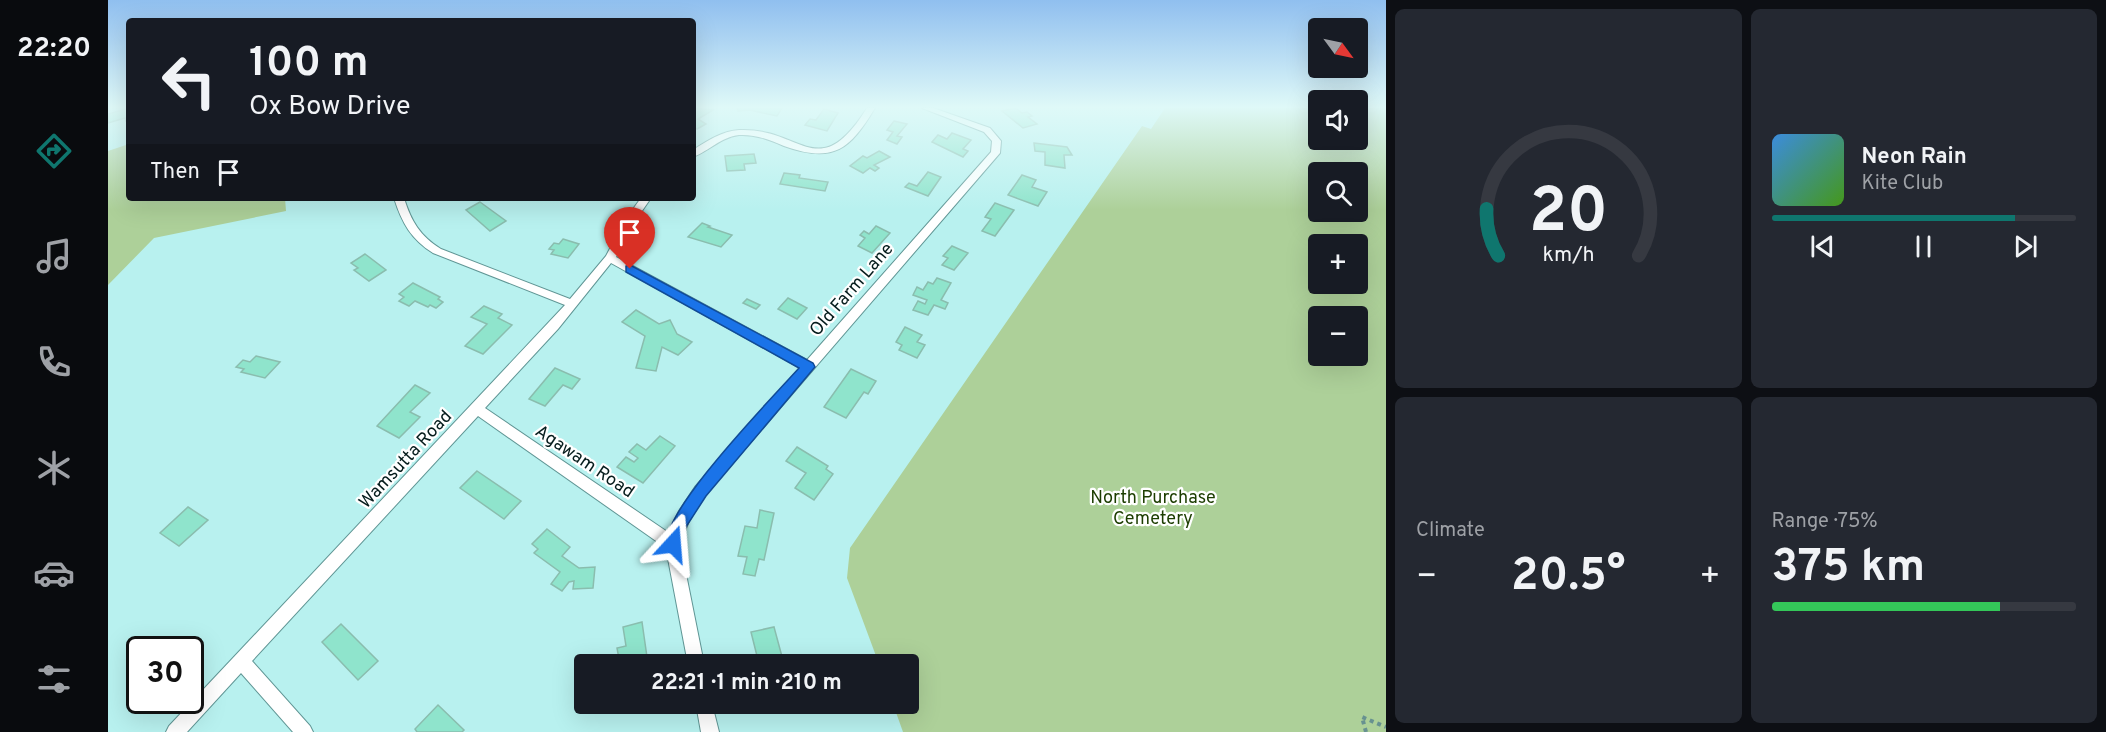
<!DOCTYPE html>
<html lang="en">
<head>
<meta charset="utf-8">
<style>
  :root { --surface:#171b24; --page:#242831; --text:#f1f3f6; --muted:#9ea1a6; --line:#363941; --accent:#0f766e }
  body { margin:0; font-family:Overpass,sans-serif; background:var(--page); color:var(--text); height:100vh; display:flex; flex-direction:column; font-size:22px; white-space:nowrap }
  * { box-sizing:border-box; margin:0 }
  p { font-size:20px; color:var(--muted) }
  .icon { flex:none; width:33px; height:33px; fill:none; stroke:currentColor; stroke-width:2; stroke-linecap:round; stroke-linejoin:round }
  .map { position:relative; flex:1; overflow:hidden }
  .drawer { display:flex; flex-direction:column; gap:9px; padding:9px; background:#0d0f14; width:720px }
  .drawer>* { flex:none }
  .guide { position:absolute; left:18px; top:18px; width:570px; height:183px; border-radius:6px; box-shadow:0 6px 24px #0002; background:#171b24; color:var(--text); overflow:hidden }
  .needle { width:39px; rotate:123deg }
  .controls { position:absolute; left:1200px; top:18px; display:grid; gap:12px }
  .controls a { display:grid; place-items:center; width:60px; height:60px; border-radius:6px; background:var(--surface); box-shadow:0 6px 24px #0002; font-size:30px }
  .speed { position:absolute; left:18px; top:636px; display:flex; gap:12px; font-size:30px; font-weight:700; text-align:center }
  .speed>* { display:grid; place-content:center; width:78px; height:78px; border-radius:50%; background:var(--surface); box-shadow:0 6px 24px #0002; line-height:1 }
  .speed .limit { border:3px solid #111; border-radius:9px; background:#fff; color:#111 }
  .pin { position:absolute; display:grid; place-items:center; width:51px; height:51px; color:#fff; margin:-62px -26px; border-radius:50% 50% 50% 0; rotate:-45deg; box-shadow:0 0 6px #0007 }
  .pin .icon { rotate:45deg }
  .me { position:absolute; width:66px; margin:-33px; rotate:19deg; stroke-linejoin:round; filter:drop-shadow(0 0 4px #0008) }
  .turn { display:flex; align-items:center; gap:21px; height:126px; padding:0 24px; font-size:27px }
  .turn .icon { width:78px; height:78px; stroke-width:2.5 }
  .turn b { display:block; font-size:42px; line-height:51px }
  .then { display:flex; align-items:center; height:57px; padding:0 24px; background:#0003; gap:12px; font-size:22px }
  .big { font-size:45px; font-weight:700; line-height:1.1 }
  .drawer .tile { flex:1; display:flex; flex-direction:column; justify-content:center; gap:9px; min-width:0; padding:0 21px; border-radius:9px; background:var(--page) }
  .drawer .dial { align-items:center; gap:0 }
  .dial svg { height:156px; overflow:visible; fill:none; stroke:var(--line); stroke-width:7; stroke-linecap:round; text-anchor:middle }
  .dial text { fill:var(--text); stroke:none }
  .song { display:flex; align-items:center; gap:18px }
  .cover { width:72px; height:72px; border-radius:9px; background:linear-gradient(135deg,hsl(210 70% 55%),hsl(100 70% 35%)) }
  .played { height:6px; border-radius:3px; background:linear-gradient(90deg,var(--accent) 80%,var(--line) 80%) }
  .keys { display:flex; justify-content:space-around; direction:ltr }
  .heat { display:flex; justify-content:space-between; align-items:center; font-size:33px; direction:ltr }
  .charge { height:9px; border-radius:4px; background:linear-gradient(90deg,#34c759 75%,var(--line) 0) }
  .drawer .tiles { flex:1; display:grid; gap:9px; grid-template-columns:repeat(2,1fr) }
  .trip { position:absolute; left:466px; top:654px; width:345px; height:60px; border-radius:6px; background:var(--surface); box-shadow:0 6px 24px #0002; font-weight:700; line-height:60px; text-align:center }
  main { display:flex; flex:1; min-height:0 }
  .dock { display:flex; flex-direction:column; width:108px; justify-content:space-around; align-items:center; background:#090b0e; color:var(--muted) }
  .dock .icon { width:42px; height:42px }
  .dock .active { color:var(--accent) }
  .dock b { font-size:27px; color:var(--text) }
  .map>svg:first-child { display:block }
</style>
</head>
<body>
<main>
<nav class="dock">
<b>22:20</b>
<svg class="icon active" aria-label="directions" viewBox="0 0 24 24"><path d="M12 3l9 9-9 9-9-9zM9 14v-3h6M13 9l2 2-2 2"/></svg>
<svg class="icon" aria-label="music" viewBox="0 0 24 24"><path d="M9 18V5l10-2v13"/><circle cx="6" cy="18" r="3"/><circle cx="16" cy="16" r="3"/></svg>
<svg class="icon" aria-label="phone" viewBox="0 0 24 24"><path d="M5 4h4l2 5-3 2q2 4 5 5l2-3 5 2v4C11 20 4 13 5 4z"/></svg>
<svg class="icon" aria-label="climate" viewBox="0 0 24 24"><path d="M12 3v18M4 7l16 10M4 17L20 7"/></svg>
<svg class="icon" aria-label="car" viewBox="0 0 24 24"><path d="M5 17H2v-5l4-1 3-4h7l3 4 3 1v5h-3M9 17h6M6 11h13"/><circle cx="7" cy="17" r="2"/><circle cx="17" cy="17" r="2"/></svg>
<svg class="icon" aria-label="filters" viewBox="0 0 24 24"><path d="M4 7h16M4 17h16"/><circle cx="9" cy="7" r="2"/><circle cx="15" cy="17" r="2"/></svg>
</nav>
<div class="map">
<svg width="1278" height="732" viewBox="0 0 1278 732">
  <rect width="100%" height="100%" fill="#b8f1ef"/>
  <g fill="#add099" fill-rule="evenodd">
    <path d="M1057,108H1210V140H1250V108H1278V732H795L785,704H801V664H771L739,578L742,548L1034,126L1043,129ZM1210,172H1250V212H1210ZM1210,244H1250V284H1210ZM1210,316H1250V356H1210Z"/>
    <path d="M21,144V198H177L178,211L46,238L0,285V151Z"/>
  </g>
  <g fill="#8fe4cc" stroke="#8abdae" stroke-width="1.5">
    <path d="M21,108V120L18,121L17,118L0,123V114Z"/>
    <path d="M588,108L605,110L590,119L598,124L589,129L585,126V109Z"/>
    <path d="M629,108H674L669,116L642,110L630,111Z"/>
    <path d="M908,108L914,113L919,112L924,116L920,117L929,124L915,128L894,111Z"/>
    <path d="M716,109L730,113L719,131L697,125L702,119L708,120Z"/>
    <path d="M786,121L799,124L789,136L794,137L789,144L779,140L785,132L779,130Z"/>
    <path d="M844,133L863,140L855,149L860,151L855,157L824,142L830,135L839,139Z"/>
    <path d="M926,143L959,147L964,155H956L957,168L937,165V152L927,151Z"/>
    <path d="M771,151L782,157L766,165L771,168L767,171L762,168L755,173L742,166L755,156L759,158Z"/>
    <path d="M646,154L648,163L636,164L637,170L619,171L617,156Z"/>
    <path d="M820,172L833,177L820,196L797,187L801,183L809,186Z"/>
    <path d="M676,173L692,175L691,178L720,182L717,191L672,184Z"/>
    <path d="M914,175L928,180L924,187L939,192L930,206L900,195Z"/>
    <path d="M372,202L398,221L382,231L358,210Z"/>
    <path d="M887,203L906,210L887,236L874,231L883,219L877,217Z"/>
    <path d="M594,223L602,226L600,227L624,235L613,247L580,237Z"/>
    <path d="M768,226L782,233L764,253L750,246L757,238L752,235L756,231L761,234Z"/>
    <path d="M455,239L471,244L460,258L443,254L446,250L441,249L446,243L451,244Z"/>
    <path d="M844,246L860,253L846,270L834,265L840,258L835,256Z"/>
    <path d="M257,254L278,270L261,281L246,270L250,268L243,263Z"/>
    <path d="M829,278L843,283L833,300L840,303L837,309L826,305L820,315L805,310L810,301L817,304L819,300L805,295L809,287L815,290L820,282L825,284Z"/>
    <path d="M305,283L332,297L330,299L335,302L328,308L322,305L320,307L307,301L301,306L291,301L296,297L291,294Z"/>
    <path d="M680,298L699,308L689,319L670,309Z"/>
    <path d="M639,299L652,305L648,309L635,303Z"/>
    <path d="M376,306L394,314L390,318L404,325L375,354L357,346L379,324L363,317Z"/>
    <path d="M528,310L551,324L562,320L569,334L584,342L570,355L554,347L548,371L528,368L537,336L514,322Z"/>
    <path d="M797,327L814,335L809,342L817,345L809,358L791,350L794,345L788,342Z"/>
    <path d="M148,356L172,362L157,378L133,372L136,369L128,367L135,360L142,362Z"/>
    <path d="M447,368L472,379L464,389L455,385L437,406L421,399Z"/>
    <path d="M743,369L768,381L760,394L756,392L738,418L716,407Z"/>
    <path d="M307,385L322,393L302,412L312,417L291,438L269,426Z"/>
    <path d="M552,436L567,446L535,483L509,467L518,457L526,462L530,458L521,452L529,444L538,450Z"/>
    <path d="M689,447L720,466L718,469L725,474L706,500L687,488L698,473L678,461Z"/>
    <path d="M369,471L413,501L396,519L352,488Z"/>
    <path d="M80,507L100,520L71,546L52,533Z"/>
    <path d="M652,510L666,513L656,560L651,559L647,576L635,574L639,557L630,556L637,526L649,528Z"/>
    <path d="M439,529L462,547L454,556L471,568L487,567L485,588L465,589L466,581L461,582L454,591L443,584L452,572L426,553L430,549L424,544Z"/>
    <path d="M534,622L540,664H512L509,648L518,646L515,627Z"/>
    <path d="M233,624L270,661L250,680L214,642Z"/>
    <path d="M666,627L676,664H651L643,632Z"/>
    <path d="M330,705L356,730L354,732H309L307,729Z"/>
  </g>
  <g fill="none" stroke-linecap="round" stroke-linejoin="round">
    <g stroke="#609695" stroke-width="2">
      <g id="street">
        <path d="M759,108H767C742,149 726,164 676,146C662,140 647,134 631,135C613,137 601,151 585,157V150C599,141 614,131 631,130C694,127 710,186 759,108Z"/>
        <path d="M814,108H825L882,128L893,141L892,153L597,495L581,521L572,544L596,664H580L558,548L370,416L144,661L202,726L205,732H185L133,673L79,732H58L61,726L457,305L325,253C303,239 294,223 286,198H296C303,221 312,236 333,249L462,299L498,256L517,220L533,198H543L527,221L508,257L699,360L883,152L884,141L876,132ZM503,263L692,368L587,487L571,511L561,533L377,408L450,329Z"/>
        <path d="M588,704H604L611,732H593Z"/>
      </g>
    </g>
    <path stroke="#679190" stroke-width="4" stroke-dasharray="4 4" stroke-linecap="butt" d="M1258,732L1254,717L1278,727"/>
    <use href="#street" fill="#fff" fill-rule="evenodd"/>
  </g>
  <linearGradient id="sky" x2="0" y2="1"><stop stop-color="#90bfef"/><stop offset="0.51" stop-color="#dff9f8"/><stop offset="1" stop-color="#dff9f8" stop-opacity="0"/></linearGradient>
  <rect width="1278" height="210" fill="url(#sky)"/>
  <path fill="#1a73e8" stroke="#114b97" stroke-width="1.5" d="M522,265L705,363L707,367L598,496L576,530L571,549L565,551L559,549C546,518 667,395 691,368L518,272V266Z"/>
  <g text-anchor="middle" stroke-width="4.5" stroke-linejoin="round" paint-order="stroke">
    <g font-size="18" fill="#061d1d" stroke="#fff">
      <text transform="translate(743 289) rotate(-49)" y="6">Old Farm Lane</text>
      <text transform="translate(297 459) rotate(-47)" y="6">Wamsutta Road</text>
      <text transform="translate(477 461) rotate(34)" y="6">Agawam Road</text>
    </g>
    <g font-size="18" fill="#1c3d00" stroke="#fff">
      <text x="1045" y="503">North Purchase<tspan x="1045" dy="21">Cemetery</tspan></text>
    </g>
  </g>
</svg>
<div class="controls">
<a><svg class="needle" viewBox="-14 -14 28 28"><path d="M0-13l5 13h-10z" fill="#e53935"/><path d="M0 13l5-13h-10z" fill="#9ea1a6"/></svg></a>
<a><svg class="icon" aria-label="sound" viewBox="0 0 24 24"><path d="M4 9h4l5-4v14l-5-4H4zM17 9q2 3 0 6"/></svg></a>
<a><svg class="icon" aria-label="search" viewBox="0 0 24 24"><circle cx="10" cy="10" r="6"/><path d="M15 15l6 6"/></svg></a>
<a>+</a>
<a>−</a>
</div>
<div class="speed"><div class="limit">30</div></div>
<div class="pin" style="left:522px;top:269px;background:#d93025"><svg class="icon" aria-label="arrive" viewBox="0 0 24 24"><path d="M6 21V4h12l-3 4 3 4H6"/></svg></div>
<svg class="me" style="left:565px;top:544px" viewBox="-20 -20 40 40"><path d="M0-17L14 15 0 8-14 15z" fill="#1a73e8" stroke="#fff" stroke-width="4"/></svg>
<div class="trip">22:21 · 1 min · 210 m</div>
<div class="guide">
<div class="turn"><svg class="icon" aria-label="left" viewBox="0 0 24 24"><path d="M17 20v-9H6M10 6l-5 5 5 5"/></svg><div><b>100 m</b>Ox Bow Drive</div></div>
<div class="then">Then<svg class="icon" aria-label="arrive" viewBox="0 0 24 24"><path d="M6 21V4h12l-3 4 3 4H6"/></svg></div>
</div>
</div>
<section class="drawer">
<div class="tiles">
<div class="tile dial"><svg viewBox="0 0 100 80">
<path d="M14 69A42 42 0 1 1 86 69"/>
<path d="M14 69A42 42 0 0 1 8 45" stroke="#0f766e"/>
<text x="50" y="56" font-size="32" font-weight="700">20</text>
<text x="50" y="72" font-size="11">km/h</text>
</svg></div>
<div class="tile">
<div class="song"><i class="cover"></i><div><b>Neon Rain</b><p>Kite Club</p></div></div>
<div class="played"></div>
<div class="keys"><svg class="icon" aria-label="previous" viewBox="0 0 24 24"><path d="M18 5L8 12l10 7zM5 5v14"/></svg><svg class="icon" aria-label="pause" viewBox="0 0 24 24"><path d="M8 5v14M16 5v14"/></svg><svg class="icon" aria-label="next" viewBox="0 0 24 24"><path d="M6 5l10 7-10 7zM19 5v14"/></svg></div>
</div>
<div class="tile"><p>Climate</p>
<div class="heat"><a>−</a><b class="big">20.5°</b><a>+</a></div>
</div>
<div class="tile"><p>Range · 75%</p><b class="big">375 km</b><div class="charge"></div></div>
</div>
</section>
</main>
</body>
</html>
